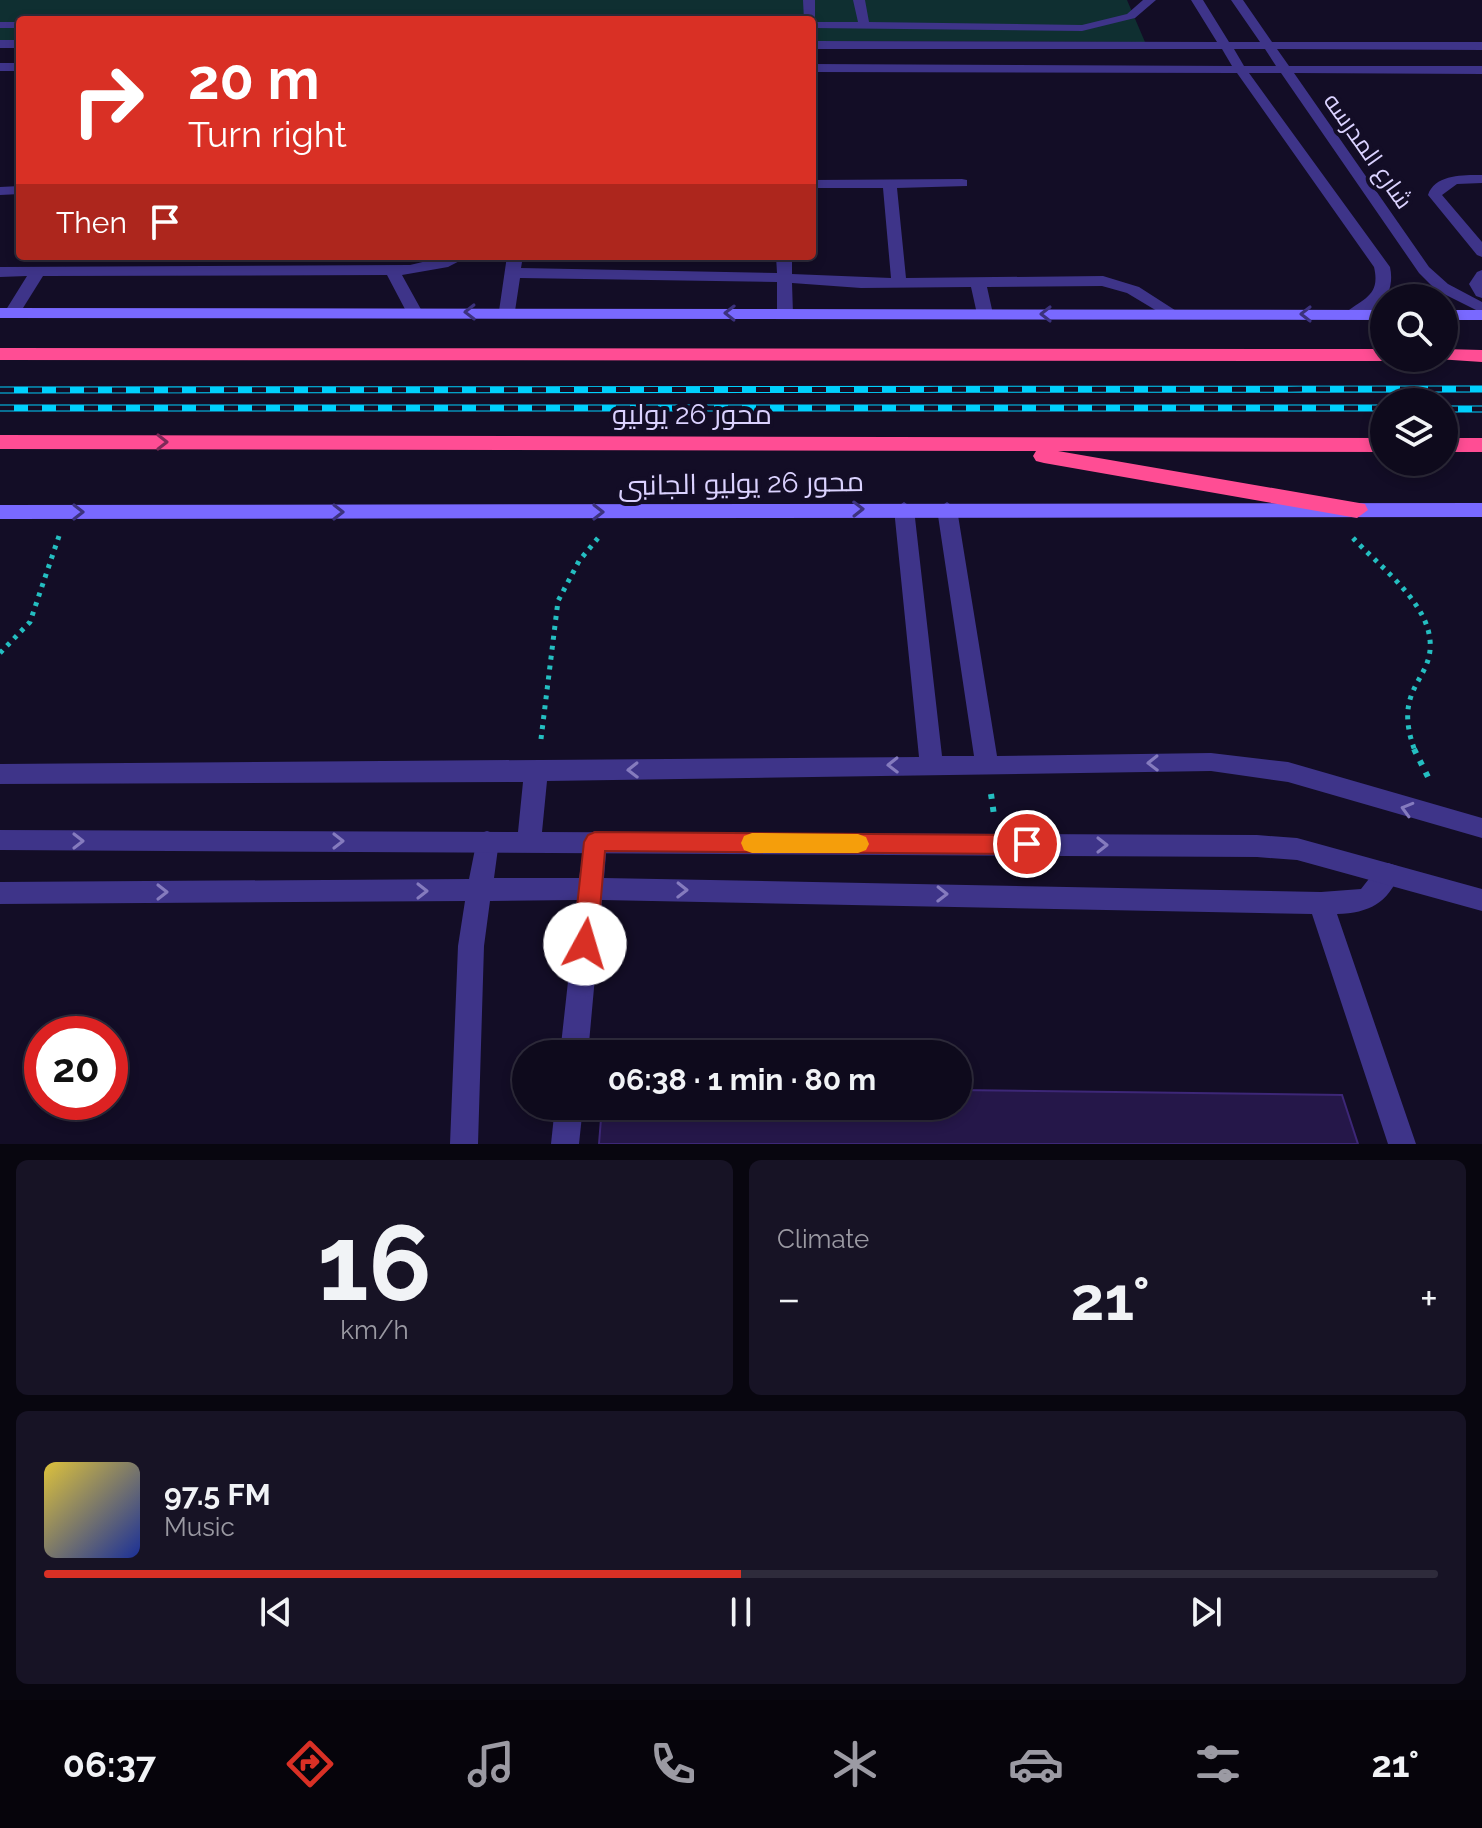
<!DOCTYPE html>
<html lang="en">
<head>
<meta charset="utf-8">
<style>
  :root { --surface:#0e0a1c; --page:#171325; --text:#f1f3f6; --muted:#9b9aa3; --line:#2e2b3b; --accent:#d93025 }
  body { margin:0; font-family:Raleway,Cairo,sans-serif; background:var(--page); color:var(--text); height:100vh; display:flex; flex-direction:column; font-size:30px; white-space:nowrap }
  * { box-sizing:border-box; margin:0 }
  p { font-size:26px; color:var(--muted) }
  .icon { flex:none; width:44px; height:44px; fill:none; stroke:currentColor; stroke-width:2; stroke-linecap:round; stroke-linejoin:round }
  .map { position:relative; height:1144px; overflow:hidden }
  .sheet { display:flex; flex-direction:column; gap:16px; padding:16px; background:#08060f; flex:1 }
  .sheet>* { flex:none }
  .guide { position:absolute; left:16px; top:16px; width:800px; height:244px; border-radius:8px; box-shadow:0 4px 12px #0003,0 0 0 2px var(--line); background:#d93025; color:#fff; overflow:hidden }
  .fabs { position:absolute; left:1370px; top:284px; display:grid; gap:16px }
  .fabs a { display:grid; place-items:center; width:88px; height:88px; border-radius:50%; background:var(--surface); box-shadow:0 4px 12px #0003,0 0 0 2px var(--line); font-size:40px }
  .speed { position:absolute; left:24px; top:1016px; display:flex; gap:16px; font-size:40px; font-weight:700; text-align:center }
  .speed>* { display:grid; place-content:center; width:104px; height:104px; border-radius:50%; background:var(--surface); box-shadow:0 4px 12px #0003,0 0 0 2px var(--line); line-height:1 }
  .speed .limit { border:12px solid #d22; background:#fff; color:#111 }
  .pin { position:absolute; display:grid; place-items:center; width:68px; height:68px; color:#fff; margin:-34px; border:4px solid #fff; border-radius:50%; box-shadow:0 2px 8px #0007 }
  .me { position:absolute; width:88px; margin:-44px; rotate:6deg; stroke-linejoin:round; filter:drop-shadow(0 0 6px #0008) }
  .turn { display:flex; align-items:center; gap:28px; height:168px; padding:0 40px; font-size:36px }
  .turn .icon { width:104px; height:104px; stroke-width:2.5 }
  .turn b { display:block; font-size:56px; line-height:68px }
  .then { display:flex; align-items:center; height:76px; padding:0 40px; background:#0003; gap:16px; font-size:30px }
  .big { font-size:60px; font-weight:700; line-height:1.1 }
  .sheet .widget { flex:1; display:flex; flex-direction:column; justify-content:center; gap:12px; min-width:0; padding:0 28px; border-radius:12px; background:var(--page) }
  .sheet .dial { align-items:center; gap:0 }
  .dial b { font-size:104px; line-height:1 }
  .song { display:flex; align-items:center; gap:24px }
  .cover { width:96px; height:96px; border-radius:12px; background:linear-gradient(135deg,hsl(50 70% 55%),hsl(230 70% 35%)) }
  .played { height:8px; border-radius:4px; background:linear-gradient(90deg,var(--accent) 50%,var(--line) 50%) }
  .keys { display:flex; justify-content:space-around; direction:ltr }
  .heat { display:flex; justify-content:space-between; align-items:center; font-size:44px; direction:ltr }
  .sheet .tiles { flex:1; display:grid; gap:16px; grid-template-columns:1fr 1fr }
  .widget:last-child { grid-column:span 2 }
  .trip { position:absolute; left:512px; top:1040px; width:460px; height:80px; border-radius:40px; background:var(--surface); box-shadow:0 4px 12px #0003,0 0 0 2px var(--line); font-weight:700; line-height:80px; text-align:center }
  .tabs { display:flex; height:128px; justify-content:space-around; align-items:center; background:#06040b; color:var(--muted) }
  .tabs .icon { width:56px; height:56px }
  .tabs .selected { color:var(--accent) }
  .tabs b { font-size:36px; color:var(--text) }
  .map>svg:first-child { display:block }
</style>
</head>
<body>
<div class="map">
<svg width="1482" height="1144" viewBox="0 0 1482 1144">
  <rect width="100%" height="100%" fill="#130d26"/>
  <path fill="#0f2f31" d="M0,0H1127L1145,42L812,41V20H20V40H0Z"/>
  <path fill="#251749" stroke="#3d2777" stroke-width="2" d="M958,1090L1342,1095L1358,1144H599L602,1106H958Z"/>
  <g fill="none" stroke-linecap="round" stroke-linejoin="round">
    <g stroke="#24bec1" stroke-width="5" stroke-dasharray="4 6" stroke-linecap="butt">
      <path d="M1353,538C1378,565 1426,600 1430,640C1434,681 1391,687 1415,751"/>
      <path d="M0,653L30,622L59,536"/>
      <path d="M541,739L558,601L579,561L598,538"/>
    </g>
    <g stroke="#24bec1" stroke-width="6" stroke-dasharray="5 8" stroke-linecap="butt">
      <path d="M1414,749L1431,783"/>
      <path d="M991,794L994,815"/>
    </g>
    <g fill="#3e3489" fill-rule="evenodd">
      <path d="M803,0H815V22H858L853,0H865L869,22L1082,25L1127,14L1143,0H1156L1135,18L1082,31L812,28V20H804Z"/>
      <rect x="0" y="22" width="20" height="6"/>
      <path d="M1482,175V183L1457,184L1442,195L1482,242V257L1477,255L1428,195C1435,174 1464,175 1482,175Z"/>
      <path d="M962,179L967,180V186L897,188L906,278L1103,276L1139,287L1181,314L1173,319L1167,317L1127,293L1102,286L987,287L993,314L985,319L977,314L971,287L861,288L792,283L793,314L785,319L777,314V282L520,278L515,311L507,316L499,311L507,256H523L521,268L777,273L776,256H792V274L891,278L883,188H812V180Z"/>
      <path d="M20,186V194L0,195V187Z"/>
      <path d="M448,256H469L448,267L402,275L423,313L415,318L407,313L387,275L43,276L18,316L12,318L4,313L27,276L0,277V267L410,265Z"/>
      <path d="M1482,270V298L1476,296L1469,284L1477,272Z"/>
      <path d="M487,831L496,834L499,841L494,878H579L586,835L595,831L604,835L607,842L604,878L1321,892L1361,889L1379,866L1388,863L1397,866L1400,874C1387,903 1370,913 1337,914L1416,1144H1388L1312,914L602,900L588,1054H560L577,900L490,901L484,946L478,1144H450L458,946L465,901L0,904V882L469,879L478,834Z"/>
      <path d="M555,1106H583L579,1144H551Z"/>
    </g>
    <g fill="#3e3489" fill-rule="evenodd">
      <path d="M1191,0H1203L1229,42H1260L1231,0H1243L1272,42H1482V50L1277,49L1289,66H1482V74L1294,73L1429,267L1448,284L1482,302V313L1436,290L1419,273L1281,73H1249L1390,267C1396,295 1378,312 1352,319L1344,314C1362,298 1381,297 1374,267L1237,73L812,72V64L1232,66L1222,49H812V41L1217,42ZM1234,49H1265L1276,66H1244Z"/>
      <rect x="0" y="40" width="20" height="8"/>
      <rect x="0" y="63" width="20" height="8"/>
      <path d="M904,502L914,509L942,756H974L937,509L947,502L957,509L997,756L1211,753L1288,762L1482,818V838L1288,782L1211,771L547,781L542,832L1257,835L1297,838L1482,889V911L1297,860L1257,857L0,850V830L518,832L523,782L0,784V764L919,757L894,509Z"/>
    </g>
    <g fill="#7969ff" fill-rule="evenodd">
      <path d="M0,308L1384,310V320L0,318Z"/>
      <rect x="1444" y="310" width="38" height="10"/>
      <path d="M1482,503V517L0,519V505Z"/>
    </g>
    <g fill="#ff4d94" fill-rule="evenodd">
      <path d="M0,348L1384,349V358H1392L1384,361L0,360Z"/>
      <path d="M1444,349L1482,350V362L1437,359L1444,358Z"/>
      <path d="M0,435L1384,438V452L1058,451L1365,504L1368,510L1357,518L1044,463L1036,461L1033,456L1036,451L0,449Z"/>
      <rect x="1444" y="438" width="38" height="14"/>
    </g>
    <g stroke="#00d0fd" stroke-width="7">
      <g id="rail">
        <path d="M0,390L1482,389"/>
        <path d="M0,408H1384"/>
        <path d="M1444,409H1482"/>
      </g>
    </g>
    <use href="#rail" stroke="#130d26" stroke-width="5" stroke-dasharray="14" stroke-linecap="butt"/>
  </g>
  <defs><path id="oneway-chevron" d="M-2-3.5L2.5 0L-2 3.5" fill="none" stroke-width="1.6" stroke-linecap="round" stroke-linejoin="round" transform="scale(2)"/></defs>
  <g stroke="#3c327d">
    <use href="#oneway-chevron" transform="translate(470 312) rotate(179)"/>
    <use href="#oneway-chevron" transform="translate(730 313) rotate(-179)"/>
    <use href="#oneway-chevron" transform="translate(1046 314) rotate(-180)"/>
    <use href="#oneway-chevron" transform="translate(1306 314) rotate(-180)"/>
    <use href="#oneway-chevron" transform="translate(858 509) rotate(-1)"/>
    <use href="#oneway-chevron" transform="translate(78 512)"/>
    <use href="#oneway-chevron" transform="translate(338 512)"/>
    <use href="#oneway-chevron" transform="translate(598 512)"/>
  </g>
  <use stroke="#7d2a58" href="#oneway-chevron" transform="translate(162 442)"/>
  <g stroke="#857bbe">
    <use href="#oneway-chevron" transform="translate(1153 763) rotate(179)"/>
    <use href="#oneway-chevron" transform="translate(893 765) rotate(179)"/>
    <use href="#oneway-chevron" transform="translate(633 770) rotate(179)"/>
    <use href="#oneway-chevron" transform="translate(1407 809) rotate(-164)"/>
    <use href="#oneway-chevron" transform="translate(78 841)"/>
    <use href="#oneway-chevron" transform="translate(338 841)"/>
    <use href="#oneway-chevron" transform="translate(1102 845)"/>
    <use href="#oneway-chevron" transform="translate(682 890) rotate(1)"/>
    <use href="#oneway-chevron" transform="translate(422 891)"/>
    <use href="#oneway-chevron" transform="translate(162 892)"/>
    <use href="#oneway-chevron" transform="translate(942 894) rotate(1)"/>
  </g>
  <path fill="#d93025" stroke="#8d1f18" stroke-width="2" d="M595,832L1027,835L1034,838L1038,844L1034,851L1027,854L605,851L597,944L593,952L585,955L577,952L573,944L584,842L588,835Z"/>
  <path fill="#f59e0b" d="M752,833L858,834L866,837L869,844L866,850L858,853H752L744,850L741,843L744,836Z"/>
  <g text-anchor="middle" stroke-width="8" stroke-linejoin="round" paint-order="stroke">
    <g font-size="24" fill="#dbd2ff" stroke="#130d26">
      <text transform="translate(1368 151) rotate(55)" y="8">شارع المدرسه</text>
    </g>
    <g font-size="28" fill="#dbd2ff" stroke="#130d26">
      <text x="692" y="424">محور 26 يوليو</text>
      <text transform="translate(741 483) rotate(-1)" y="10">محور 26 يوليو الجانبى</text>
    </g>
  </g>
</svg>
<div class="fabs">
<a><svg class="icon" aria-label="search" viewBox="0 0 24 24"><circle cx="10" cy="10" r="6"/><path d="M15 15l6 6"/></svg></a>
<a><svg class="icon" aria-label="layers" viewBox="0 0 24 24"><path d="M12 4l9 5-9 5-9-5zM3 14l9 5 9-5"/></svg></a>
</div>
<div class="speed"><div class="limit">20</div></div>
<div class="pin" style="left:1027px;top:844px;background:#d93025"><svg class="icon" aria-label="arrive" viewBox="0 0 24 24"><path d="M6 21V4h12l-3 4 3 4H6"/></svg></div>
<svg class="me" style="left:585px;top:944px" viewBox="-20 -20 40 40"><circle r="19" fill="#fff"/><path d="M0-13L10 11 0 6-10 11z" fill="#d93025"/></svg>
<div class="trip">06:38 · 1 min · 80 m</div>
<div class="guide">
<div class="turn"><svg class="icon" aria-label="right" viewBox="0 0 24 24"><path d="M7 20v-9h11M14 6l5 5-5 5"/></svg><div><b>20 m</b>Turn right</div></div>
<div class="then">Then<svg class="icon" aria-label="arrive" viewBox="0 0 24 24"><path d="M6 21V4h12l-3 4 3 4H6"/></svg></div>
</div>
</div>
<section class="sheet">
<div class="tiles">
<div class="widget dial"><b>16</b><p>km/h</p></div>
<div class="widget"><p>Climate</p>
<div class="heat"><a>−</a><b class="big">21°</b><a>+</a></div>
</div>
<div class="widget">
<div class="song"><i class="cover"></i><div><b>97.5 FM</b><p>Music</p></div></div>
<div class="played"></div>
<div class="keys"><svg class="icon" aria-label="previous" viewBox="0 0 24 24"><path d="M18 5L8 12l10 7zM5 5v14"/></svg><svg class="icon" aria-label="pause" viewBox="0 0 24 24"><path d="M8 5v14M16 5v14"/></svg><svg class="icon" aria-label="next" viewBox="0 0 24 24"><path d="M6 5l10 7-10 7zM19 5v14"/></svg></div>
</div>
</div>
</section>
<nav class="tabs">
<b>06:37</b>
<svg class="icon selected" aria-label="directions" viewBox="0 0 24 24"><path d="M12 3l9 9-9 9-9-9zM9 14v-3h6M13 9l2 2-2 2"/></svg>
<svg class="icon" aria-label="music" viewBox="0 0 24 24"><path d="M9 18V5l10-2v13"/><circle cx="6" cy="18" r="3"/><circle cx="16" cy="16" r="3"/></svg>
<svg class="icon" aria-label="phone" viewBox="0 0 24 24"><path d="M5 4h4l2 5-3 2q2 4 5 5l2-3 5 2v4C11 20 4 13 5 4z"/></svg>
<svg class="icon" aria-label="climate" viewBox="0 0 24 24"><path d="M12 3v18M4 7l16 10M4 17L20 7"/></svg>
<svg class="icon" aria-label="car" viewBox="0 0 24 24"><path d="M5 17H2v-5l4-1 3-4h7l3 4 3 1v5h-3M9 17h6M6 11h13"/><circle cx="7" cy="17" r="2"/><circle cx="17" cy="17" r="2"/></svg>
<svg class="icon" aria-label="filters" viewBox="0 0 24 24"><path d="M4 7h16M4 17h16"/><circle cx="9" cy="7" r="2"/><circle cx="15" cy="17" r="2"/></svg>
<b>21°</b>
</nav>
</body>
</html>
